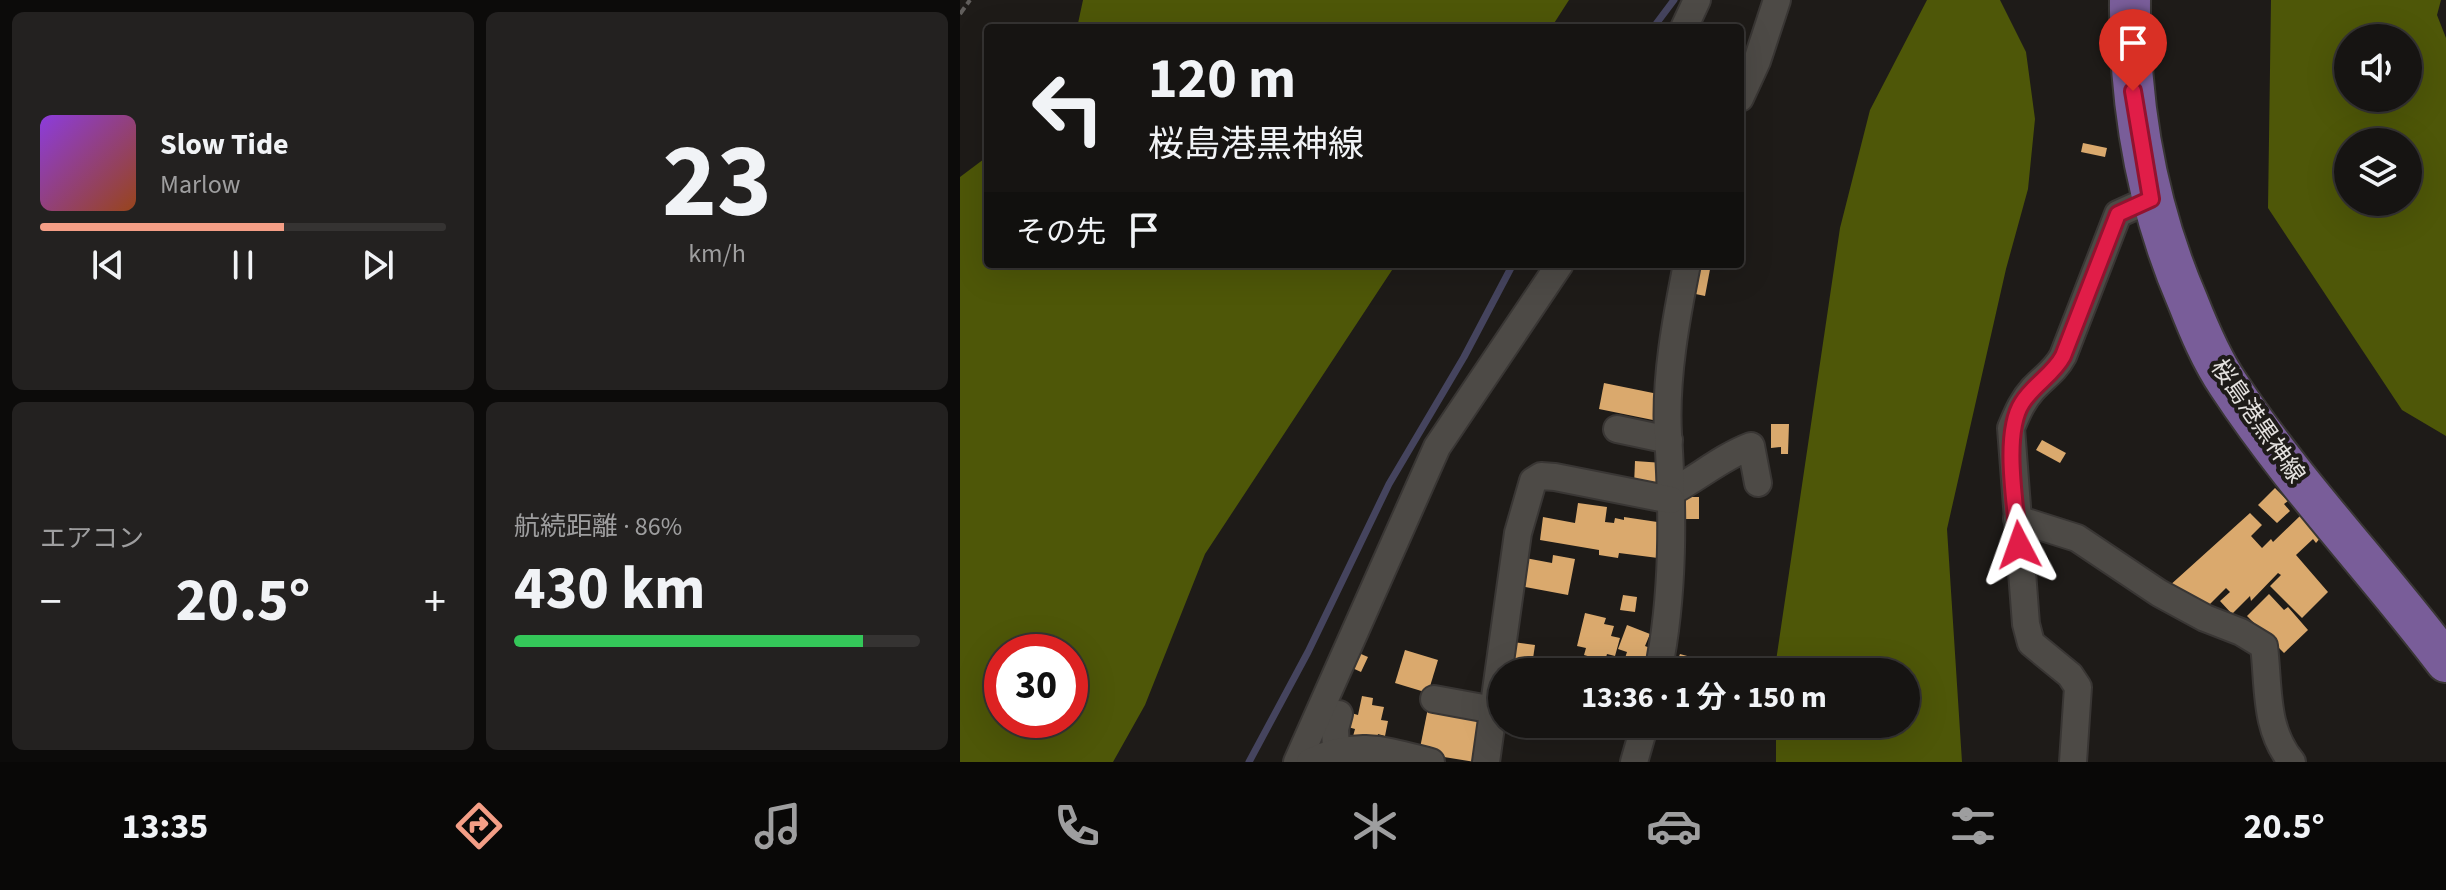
<!DOCTYPE html>
<html lang="ja">
<head>
<meta charset="utf-8">
<style>
  :root { --surface:#161412; --page:#232120; --text:#f1f3f6; --muted:#9e9e9f; --line:#353332; --accent:#f49e86 }
  body { margin:0; font-family:"Source Sans 3","Noto Sans JP",sans-serif; background:var(--page); color:var(--text); height:100vh; display:flex; flex-direction:column; font-size:30px; white-space:nowrap }
  * { box-sizing:border-box; margin:0 }
  p { font-size:26px; color:var(--muted) }
  .icon { flex:none; width:44px; height:44px; fill:none; stroke:currentColor; stroke-width:2; stroke-linecap:round; stroke-linejoin:round }
  .map { position:relative; flex:1; overflow:hidden }
  .side { display:flex; flex-direction:column; gap:12px; padding:12px; background:#0c0b0a; width:960px }
  .side>* { flex:none }
  .hud { position:absolute; left:24px; top:24px; width:760px; height:244px; border-radius:8px; box-shadow:0 8px 32px #0002,0 0 0 2px var(--line); background:#161412; color:var(--text); overflow:hidden }
  .buttons { position:absolute; left:1374px; top:24px; display:grid; gap:16px }
  .buttons a { display:grid; place-items:center; width:88px; height:88px; border-radius:50%; background:var(--surface); box-shadow:0 8px 32px #0002,0 0 0 2px var(--line); font-size:40px }
  .speed { position:absolute; left:24px; top:634px; display:flex; gap:16px; font-size:40px; font-weight:700; text-align:center }
  .speed>* { display:grid; place-content:center; width:104px; height:104px; border-radius:50%; background:var(--surface); box-shadow:0 8px 32px #0002,0 0 0 2px var(--line); line-height:1 }
  .speed .limit { border:12px solid #d22; background:#fff; color:#111 }
  .pin { position:absolute; display:grid; place-items:center; width:68px; height:68px; color:#fff; margin:-82px -34px; border-radius:50% 50% 50% 0; rotate:-45deg; box-shadow:0 0 8px #0007 }
  .pin .icon { rotate:45deg }
  .me { position:absolute; width:88px; margin:-44px; rotate:356deg; stroke-linejoin:round; filter:drop-shadow(0 0 6px #0008) }
  .turn { display:flex; align-items:center; gap:28px; height:168px; padding:0 32px; font-size:36px }
  .turn .icon { width:104px; height:104px; stroke-width:2.5 }
  .turn b { display:block; font-size:56px; line-height:68px }
  .then { display:flex; align-items:center; height:76px; padding:0 32px; background:#0003; gap:16px; font-size:30px }
  .big { font-size:60px; font-weight:700; line-height:1.1 }
  .side .widget { flex:1; display:flex; flex-direction:column; justify-content:center; gap:12px; min-width:0; padding:0 28px; border-radius:12px; background:var(--page) }
  .side .dial { align-items:center; gap:0 }
  .dial b { font-size:104px; line-height:1 }
  .song { display:flex; align-items:center; gap:24px }
  .cover { width:96px; height:96px; border-radius:12px; background:linear-gradient(135deg,hsl(270 70% 55%),hsl(20 70% 35%)) }
  .played { height:8px; border-radius:4px; background:linear-gradient(90deg,var(--accent) 60%,var(--line) 60%) }
  .keys { display:flex; justify-content:space-around; direction:ltr }
  .heat { display:flex; justify-content:space-between; align-items:center; font-size:44px; direction:ltr }
  .charge { height:12px; border-radius:6px; background:linear-gradient(90deg,#34c759 86%,var(--line) 0) }
  .side .tiles { flex:1; display:grid; gap:12px; grid-template-columns:repeat(2,1fr) }
  .trip { position:absolute; left:528px; top:658px; width:432px; height:80px; border-radius:40px; background:var(--surface); box-shadow:0 8px 32px #0002,0 0 0 2px var(--line); font-weight:700; line-height:80px; text-align:center }
  .menu { display:flex; height:128px; justify-content:space-around; align-items:center; background:#090807; color:var(--muted) }
  .menu .icon { width:56px; height:56px }
  .menu .current { color:var(--accent) }
  .menu b { font-size:36px; color:var(--text) }
  main { display:flex; flex:1; min-height:0 }
  .map>svg:first-child { display:block }
</style>
</head>
<body>
<main>
<section class="side">
<div class="tiles">
<div class="widget">
<div class="song"><i class="cover"></i><div><b>Slow Tide</b><p>Marlow</p></div></div>
<div class="played"></div>
<div class="keys"><svg class="icon" aria-label="previous" viewBox="0 0 24 24"><path d="M18 5L8 12l10 7zM5 5v14"/></svg><svg class="icon" aria-label="pause" viewBox="0 0 24 24"><path d="M8 5v14M16 5v14"/></svg><svg class="icon" aria-label="next" viewBox="0 0 24 24"><path d="M6 5l10 7-10 7zM19 5v14"/></svg></div>
</div>
<div class="widget dial"><b>23</b><p>km/h</p></div>
<div class="widget"><p>エアコン</p>
<div class="heat"><a>−</a><b class="big">20.5°</b><a>+</a></div>
</div>
<div class="widget"><p>航続距離 · 86%</p><b class="big">430 km</b><div class="charge"></div></div>
</div>
</section>
<div class="map">
<svg width="1486" height="762" viewBox="0 0 1486 762">
  <rect width="100%" height="100%" fill="#1e1b18"/>
  <g fill="#4e5708" fill-rule="evenodd">
    <path d="M123,0H609L591,28H117Z"/>
    <path d="M967,0H1040L1066,52L1075,119L1068,189L1046,269L987,529L1002,762H816V724H946V672H816V661L880,228L910,110Z"/>
    <path d="M1311,0H1481L1477,15L1486,38V436L1442,410L1308,208ZM1388,38H1448V98H1388ZM1448,142V202H1388V142Z"/>
    <path d="M28,156V264H436L245,554L185,705L153,762H0V177ZM42,652H110V720H42Z"/>
  </g>
  <g fill="none" stroke-linecap="round" stroke-linejoin="round">
    <g stroke="#45445e" stroke-width="7">
      <path d="M693,28L714,0"/>
      <path d="M289,762L348,652L429,484L504,357L553,264"/>
    </g>
  </g>
  <g fill="#daa96d">
    <path d="M1123,143L1147,148L1145,157L1121,152Z"/>
    <path d="M731,264H751L745,296L731,293Z"/>
    <path d="M644,383L698,394L693,420L639,409Z"/>
    <path d="M811,424H829L828,454H821V447L811,448Z"/>
    <path d="M1082,440L1106,453L1100,463L1076,450Z"/>
    <path d="M675,461L703,463L701,488L674,486Z"/>
    <path d="M1315,488L1328,501L1324,504L1330,511L1317,523L1298,505Z"/>
    <rect x="717" y="497" width="22" height="22"/>
    <path d="M618,503L647,507L645,522L654,523L655,518L664,520V517L704,523L698,558L659,553L658,558L639,555V550L580,540L583,517L615,523Z"/>
    <path d="M1290,513L1302,525L1291,536L1302,548L1311,539L1313,542L1340,516L1361,537L1356,543L1353,539L1336,555L1368,592L1342,618L1310,586L1321,575L1318,573L1291,601L1290,596L1272,614L1260,601L1270,592L1266,588L1248,606L1208,587Z"/>
    <path d="M593,555L615,559L608,595L554,585L560,557L592,563Z"/>
    <path d="M1309,594L1324,610L1328,607L1348,630L1324,653L1287,616Z"/>
    <path d="M663,595L677,597L675,612L660,610Z"/>
    <path d="M625,613L646,618L644,624L654,626L651,636L660,638L655,656L647,654L645,661L624,655L626,648L617,646Z"/>
    <path d="M667,625L690,634L685,646L690,648L686,658L681,657L678,666L664,661L667,652L658,649Z"/>
    <path d="M545,641L575,645L571,672L548,670Z"/>
    <path d="M445,650L478,660L468,693L435,683Z"/>
    <path d="M394,651L408,657L401,672L388,666Z"/>
    <path d="M720,654L738,659L735,672H704L707,656L718,659Z"/>
    <path d="M402,696L413,698L412,705L424,707L421,720L428,721L425,736L418,734L416,745L392,740L395,729L388,727L391,713L398,715Z"/>
    <path d="M468,708L525,713L515,762L459,753Z"/>
    <path d="M603,724H620L617,735L601,732Z"/>
  </g>
  <g fill="none" stroke-linecap="round" stroke-linejoin="round">
    <g stroke="#393634" stroke-width="30">
      <g id="minor">
        <path d="M724,28L737,0"/>
        <path d="M780,98L797,61L817,0"/>
        <path d="M657,429L709,440"/>
        <path d="M711,492C738,478 762,457 791,446L798,483"/>
        <path d="M1057,519L1117,538L1199,593L1245,618L1281,632L1304,646C1309,686 1304,729 1332,762"/>
        <path d="M698,672C714,595 713,512 708,434C705,378 716,319 727,264"/>
        <path d="M474,699L534,710"/>
        <path d="M376,750L375,729L379,714"/>
        <path d="M337,762L477,447L600,264"/>
        <path d="M350,762C396,740 424,750 471,762"/>
        <path d="M526,762L558,533L573,481L581,476L595,477L711,500"/>
        <path d="M674,762L685,724"/>
        <path d="M1113,762L1118,687L1110,675L1071,643L1066,624L1051,428C1057,414 1062,401 1073,389C1084,377 1095,371 1103,356L1158,214L1191,199"/>
      </g>
    </g>
    <g stroke="#393634" stroke-width="44">
      <path id="primary" d="M1170,0C1169,105 1186,205 1228,302C1239,330 1251,359 1268,384C1333,483 1415,568 1486,662"/>
    </g>
    <path stroke="#615e5c" stroke-width="4" stroke-dasharray="8 4" stroke-linecap="butt" d="M0,14L10,0"/>
    <use href="#minor" stroke="#4d4a46" stroke-width="26"/>
    <use href="#primary" stroke="#795d99" stroke-width="40"/>
  </g>
  <g fill="none" stroke-linecap="round" stroke-linejoin="round">
    <g stroke="#92132f" stroke-width="20">
      <path id="route" d="M1059,545C1056,508 1042,434 1062,403C1074,384 1093,375 1103,356L1158,214L1191,199L1173,91"/>
    </g>
    <use href="#route" stroke="#e11d48" stroke-width="14"/>
  </g>
  <g text-anchor="middle" stroke-width="8" stroke-linejoin="round" paint-order="stroke">
    <g font-size="24" fill="#e5e2e0" stroke="#1e1b18">
      <text transform="translate(1298 421) rotate(55)" y="8">桜島港黒神線</text>
    </g>
  </g>
</svg>
<div class="buttons">
<a><svg class="icon" aria-label="sound" viewBox="0 0 24 24"><path d="M4 9h4l5-4v14l-5-4H4zM17 9q2 3 0 6"/></svg></a>
<a><svg class="icon" aria-label="layers" viewBox="0 0 24 24"><path d="M12 4l9 5-9 5-9-5zM3 14l9 5 9-5"/></svg></a>
</div>
<div class="speed"><div class="limit">30</div></div>
<div class="pin" style="left:1173px;top:91px;background:#d93025"><svg class="icon" aria-label="arrive" viewBox="0 0 24 24"><path d="M6 21V4h12l-3 4 3 4H6"/></svg></div>
<svg class="me" style="left:1059px;top:545px" viewBox="-20 -20 40 40"><path d="M0-17L14 15 0 8-14 15z" fill="#e11d48" stroke="#fff" stroke-width="4"/></svg>
<div class="trip">13:36 · 1 分 · 150 m</div>
<div class="hud">
<div class="turn"><svg class="icon" aria-label="left" viewBox="0 0 24 24"><path d="M17 20v-9H6M10 6l-5 5 5 5"/></svg><div><b>120 m</b>桜島港黒神線</div></div>
<div class="then">その先<svg class="icon" aria-label="arrive" viewBox="0 0 24 24"><path d="M6 21V4h12l-3 4 3 4H6"/></svg></div>
</div>
</div>
</main>
<nav class="menu">
<b>13:35</b>
<svg class="icon current" aria-label="directions" viewBox="0 0 24 24"><path d="M12 3l9 9-9 9-9-9zM9 14v-3h6M13 9l2 2-2 2"/></svg>
<svg class="icon" aria-label="music" viewBox="0 0 24 24"><path d="M9 18V5l10-2v13"/><circle cx="6" cy="18" r="3"/><circle cx="16" cy="16" r="3"/></svg>
<svg class="icon" aria-label="phone" viewBox="0 0 24 24"><path d="M5 4h4l2 5-3 2q2 4 5 5l2-3 5 2v4C11 20 4 13 5 4z"/></svg>
<svg class="icon" aria-label="climate" viewBox="0 0 24 24"><path d="M12 3v18M4 7l16 10M4 17L20 7"/></svg>
<svg class="icon" aria-label="car" viewBox="0 0 24 24"><path d="M5 17H2v-5l4-1 3-4h7l3 4 3 1v5h-3M9 17h6M6 11h13"/><circle cx="7" cy="17" r="2"/><circle cx="17" cy="17" r="2"/></svg>
<svg class="icon" aria-label="filters" viewBox="0 0 24 24"><path d="M4 7h16M4 17h16"/><circle cx="9" cy="7" r="2"/><circle cx="15" cy="17" r="2"/></svg>
<b>20.5°</b>
</nav>
</body>
</html>
